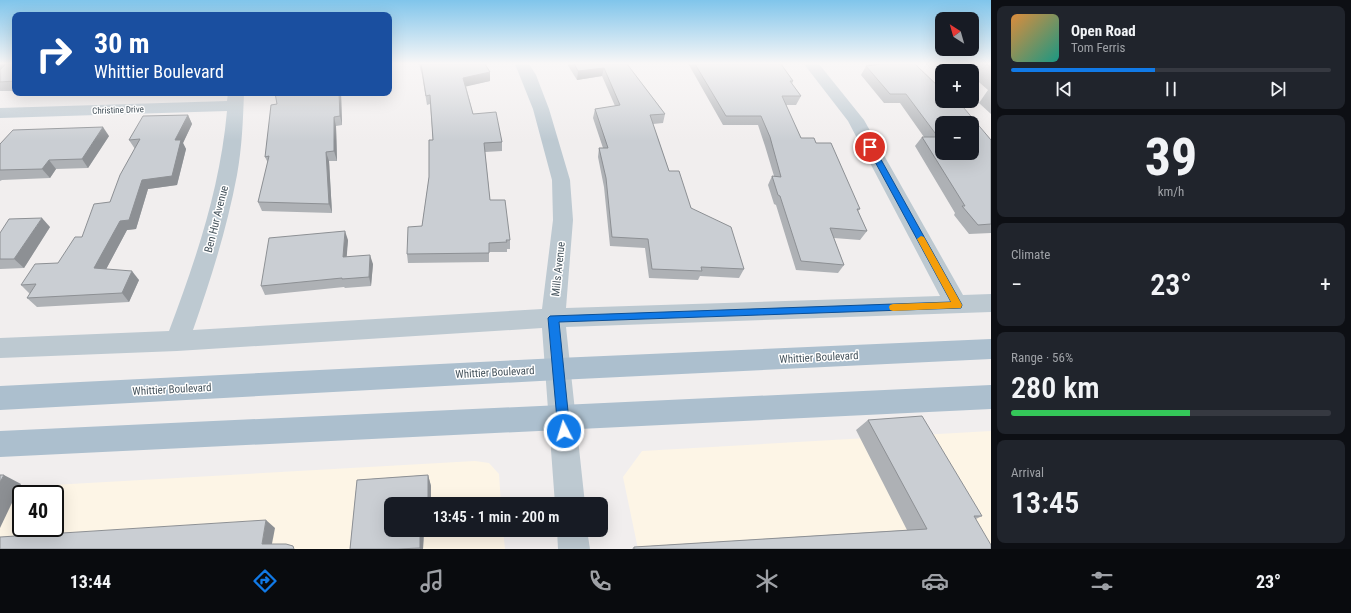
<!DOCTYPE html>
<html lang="en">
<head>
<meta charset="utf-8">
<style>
  :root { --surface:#171b24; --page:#20242c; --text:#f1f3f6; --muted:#9ea1a6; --line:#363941; --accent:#117ae7 }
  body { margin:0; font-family:"Roboto Condensed",sans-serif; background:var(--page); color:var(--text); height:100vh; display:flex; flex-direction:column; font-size:15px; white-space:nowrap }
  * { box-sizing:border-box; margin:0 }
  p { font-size:13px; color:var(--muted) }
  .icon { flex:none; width:22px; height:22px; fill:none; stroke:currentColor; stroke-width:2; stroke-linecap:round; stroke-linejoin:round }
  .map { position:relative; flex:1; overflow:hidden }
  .sheet { display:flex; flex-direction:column; gap:6px; padding:6px; background:#0d0f14; width:360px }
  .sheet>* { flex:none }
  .hud { position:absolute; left:12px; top:12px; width:380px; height:84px; border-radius:8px; box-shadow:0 4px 16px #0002; background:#1a4fa0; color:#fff; overflow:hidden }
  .needle { width:26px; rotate:323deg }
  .buttons { position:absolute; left:935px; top:12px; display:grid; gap:8px }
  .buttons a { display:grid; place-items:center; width:44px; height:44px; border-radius:8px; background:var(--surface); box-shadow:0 4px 16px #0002; font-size:20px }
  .speed { position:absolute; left:12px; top:485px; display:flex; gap:8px; font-size:20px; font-weight:700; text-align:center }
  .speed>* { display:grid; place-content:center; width:52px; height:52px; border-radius:50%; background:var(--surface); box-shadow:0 4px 16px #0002; line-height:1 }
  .speed .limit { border:2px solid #111; border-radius:6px; background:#fff; color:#111 }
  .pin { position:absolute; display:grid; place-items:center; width:34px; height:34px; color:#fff; margin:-17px; border:2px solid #fff; border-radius:50%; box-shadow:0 1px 4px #0007 }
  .me { position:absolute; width:44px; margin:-22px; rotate:355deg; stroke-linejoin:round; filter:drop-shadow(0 0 3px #0008) }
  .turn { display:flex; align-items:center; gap:14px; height:84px; padding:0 16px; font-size:18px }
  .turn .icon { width:52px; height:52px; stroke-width:2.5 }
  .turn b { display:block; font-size:28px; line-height:34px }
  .big { font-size:30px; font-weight:600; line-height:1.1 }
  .sheet .widget { flex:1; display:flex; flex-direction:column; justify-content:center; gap:6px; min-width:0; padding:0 14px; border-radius:8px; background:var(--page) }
  .sheet .dial { align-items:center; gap:0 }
  .dial b { font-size:52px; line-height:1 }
  .song { display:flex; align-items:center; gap:12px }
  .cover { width:48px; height:48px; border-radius:6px; background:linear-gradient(135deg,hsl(30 70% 55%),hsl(170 70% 35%)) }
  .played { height:4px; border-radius:2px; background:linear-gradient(90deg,var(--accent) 45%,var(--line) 45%) }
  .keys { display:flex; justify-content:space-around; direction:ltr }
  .heat { display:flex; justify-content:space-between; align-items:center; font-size:22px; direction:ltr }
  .charge { height:6px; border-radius:3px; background:linear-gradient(90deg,#34c759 56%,var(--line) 0) }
  .trip { position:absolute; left:384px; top:497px; width:224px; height:40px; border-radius:8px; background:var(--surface); box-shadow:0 4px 16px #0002; font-weight:600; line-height:40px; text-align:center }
  .menu { display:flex; height:64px; justify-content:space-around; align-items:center; background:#090b0e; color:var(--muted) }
  .menu .icon { width:28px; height:28px }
  .menu .current { color:var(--accent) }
  .menu b { font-size:18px; color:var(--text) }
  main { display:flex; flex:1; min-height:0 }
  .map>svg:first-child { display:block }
</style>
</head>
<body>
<main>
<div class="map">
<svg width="991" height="549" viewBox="0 0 991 549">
  <rect width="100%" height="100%" fill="#f1eeee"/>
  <g fill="#fdf5e6" fill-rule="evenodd">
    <path d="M991,431V549H638L623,477L642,451Z"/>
    <path d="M475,461L489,463L499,474L501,504H391V530H503L505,549H0V488ZM21,494H55V528H21Z"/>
  </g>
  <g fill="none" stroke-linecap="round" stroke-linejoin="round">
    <g fill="#bdc9d1" fill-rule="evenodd">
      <path d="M515,64H529L536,75L549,109L570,180L573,220L566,308L940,296L848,121L804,64H819L864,120L963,295L991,294V312L566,327L585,504H555L542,328L177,351L0,358V338L169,331C196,259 220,189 227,111L0,118V108L227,101L228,93H244C243,120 242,148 237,175C227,228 211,279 193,330L542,309L553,220L552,180L533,109Z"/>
      <path d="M557,530H587L590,549H558Z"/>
    </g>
    <g fill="#acbfce" fill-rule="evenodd">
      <path d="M991,339V359L558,380L0,410V386L558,358Z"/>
      <path d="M991,385V409L0,457V431Z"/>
    </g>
  </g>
  <g fill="#aeb1b5">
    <rect x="0" y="64" width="15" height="27"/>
    <path d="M419,64H485L490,81L466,86L473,114L502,142V151L485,152L490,200L510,240V249H507V252H489V262L408,263L407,254L422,226L429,177L433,140L430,104L427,105L422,75Z"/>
    <path d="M567,64H627L665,114L663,123L653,124L669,171L691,208L744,269L739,278L700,276L698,280L649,278L645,248L610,246L604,187L598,157L599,148H603L593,118L595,109L615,106L602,76L577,80Z"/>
    <path d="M689,64H781L793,81L792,84L801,96L796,105H786L801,138L816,143L860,209L858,211L867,231L860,240L834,238L844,265L838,273L796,270L776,205L774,204L768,185L772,176H774L765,146L758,125H723L689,65Z"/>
    <path d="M867,64H915L991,140V233L969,234L954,215L955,213L915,146L922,137H924L900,103H884L861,75L866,66L869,65Z"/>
    <path d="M958,64H991V114L979,103L988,90L972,76V71H967Z"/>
    <path d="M341,93L342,125L336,126L337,161H329L332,213L262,211L258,202L268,163L265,157L277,104Z"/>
    <path d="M188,115L192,124L183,143L186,149L177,185L148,189L136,229L127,230L106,269L139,280L129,302L37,307L27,298L30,294L21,285L58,263L82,237L110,202L135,149L129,140Z"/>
    <path d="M109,136L88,168L56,169L50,178L2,180L0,181V144Z"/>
    <path d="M50,227L24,268L0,269V233Z"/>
    <path d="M348,240L346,257L373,264L371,286L345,288L344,287L265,295L261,286Z"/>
    <path d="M868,420L982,516L976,519L991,549H632L634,547L907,530L856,430Z"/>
    <path d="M428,475L431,486V504H391V530H424L423,549H350L357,480Z"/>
  </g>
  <g fill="#8d9094">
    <path d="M0,64H14L0,78Z"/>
    <path d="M604,68L602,76L577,80L578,71Z"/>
    <path d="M490,72V81L464,87L463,78Z"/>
    <path d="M339,93H341L342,125L340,116Z"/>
    <path d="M188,115L192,124L183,143L186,149L177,185L148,189L136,229L127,230L102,277L94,268L142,180L175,140Z"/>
    <path d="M334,117L336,126L337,161L334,151Z"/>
    <path d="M103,127L109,136L88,168L82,159Z"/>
    <path d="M326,152L329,161L332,213L329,204Z"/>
    <path d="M49,160L56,169L50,178L42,169Z"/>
    <path d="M42,218L50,227L24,268L14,259Z"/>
    <path d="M345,231L348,240L346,266L343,257Z"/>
    <path d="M370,255L373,264L371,286L369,277Z"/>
    <path d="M132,271L139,280L129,302L122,293Z"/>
    <path d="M4,475L21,484L0,528V482Z"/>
    <path d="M428,475L431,486V504H429L428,499Z"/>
    <path d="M266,520L275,528L271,549L262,544Z"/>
    <path d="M420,530H424L423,549H420Z"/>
  </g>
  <g fill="#caced3" stroke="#8d9094" fill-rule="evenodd">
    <path d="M6,64H15V81L0,82V70Z"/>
    <path d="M421,64H485L490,72L463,78L473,114L496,112L502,142L484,143L490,200H505L510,240H506L507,242L489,243V253L407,254L408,227L422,226L429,177V140H433L430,95L426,96Z"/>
    <path d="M574,64H627L665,114L650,115L669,171H679L691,208L731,227L744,269L701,267L702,271L652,269L648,239L612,237L606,178L599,148H608L595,109L620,105L604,68L578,71Z"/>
    <path d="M695,64H781L793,81H790L801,96H782L801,138H814L816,143H831L860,209H857L867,231L830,228L844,265L801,261L780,196L778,195L772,176L781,177L770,137L761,116H726Z"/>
    <path d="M882,64H915L942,90V101H958L991,140V224L978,225L962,206H965L922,137H938L906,94H890L866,66ZM942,123H972V153H942Z"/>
    <path d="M986,64H991V67Z"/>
    <path d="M275,93H339L340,116L334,117V151L326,152L329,204L258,202L269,156L265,157L271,105L277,104Z"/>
    <path d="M188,115L175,140H181L172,176L142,180L129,220L120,221L94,268L132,271L122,293L27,298L36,284L21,285L35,264L58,263L75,237H82L94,204L110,202L120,175L140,139L129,140L143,116Z"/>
    <path d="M103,127L82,159L49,160L42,169L0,170V144L13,130Z"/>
    <path d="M42,218L14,259H0V233L9,219Z"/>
    <path d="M345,231L343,257L370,255L369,277L342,279V278L261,286L269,238Z"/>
    <path d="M922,416L982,516H974L991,545V549H634V547L927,529L868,420Z"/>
    <path d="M0,475H4L0,482Z"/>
    <path d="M428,475V499L421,500V504H391V530H420V548L398,549H350L357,480Z"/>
    <path d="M266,520L262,544H286L293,546L294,549H0V537Z"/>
  </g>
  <linearGradient id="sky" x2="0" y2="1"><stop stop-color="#80c5eb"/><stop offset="0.45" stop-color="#f9f7f7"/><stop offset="1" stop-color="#f9f7f7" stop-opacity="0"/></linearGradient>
  <rect width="991" height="141" fill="url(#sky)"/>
  <path fill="#117ae7" stroke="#0b4f96" d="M870,144L874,147L961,303L962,305L961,308L559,322L570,431L568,435L564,436L560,435L558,431L548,318L550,316L951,302L867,147Z"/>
  <path fill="#f59e0b" d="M921,236L924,237L961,303L962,305L961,308L893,311L890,310L889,307L890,305L893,304L951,302L917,239Z"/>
  <g text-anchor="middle" stroke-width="3" stroke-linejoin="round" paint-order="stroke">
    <g font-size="9" fill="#45535c" stroke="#fff">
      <text transform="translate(118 110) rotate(-2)" y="3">Christine Drive</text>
    </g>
    <g font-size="11" fill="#45535c" stroke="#fff">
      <text transform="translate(216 219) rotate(-76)" y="4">Ben Hur Avenue</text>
      <text transform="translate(558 269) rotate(-84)" y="4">Mills Avenue</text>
      <text transform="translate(819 357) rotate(-3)" y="4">Whittier Boulevard</text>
      <text transform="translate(495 372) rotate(-3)" y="4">Whittier Boulevard</text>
      <text transform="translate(172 389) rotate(-3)" y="4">Whittier Boulevard</text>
    </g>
  </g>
</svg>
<div class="buttons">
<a><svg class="needle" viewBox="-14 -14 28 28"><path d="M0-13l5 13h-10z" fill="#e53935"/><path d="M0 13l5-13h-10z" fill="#9ea1a6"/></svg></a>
<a>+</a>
<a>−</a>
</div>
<div class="speed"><div class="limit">40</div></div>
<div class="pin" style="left:870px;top:147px;background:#d93025"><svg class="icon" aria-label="arrive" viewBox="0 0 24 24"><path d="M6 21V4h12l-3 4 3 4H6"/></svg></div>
<svg class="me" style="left:564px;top:431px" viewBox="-20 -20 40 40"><circle r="17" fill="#117ae7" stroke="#fff" stroke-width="3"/><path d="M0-11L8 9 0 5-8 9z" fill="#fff"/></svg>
<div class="trip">13:45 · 1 min · 200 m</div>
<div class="hud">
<div class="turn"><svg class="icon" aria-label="right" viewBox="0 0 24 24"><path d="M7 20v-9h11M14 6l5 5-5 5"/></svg><div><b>30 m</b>Whittier Boulevard</div></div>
</div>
</div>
<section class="sheet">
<div class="widget">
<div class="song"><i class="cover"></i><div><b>Open Road</b><p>Tom Ferris</p></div></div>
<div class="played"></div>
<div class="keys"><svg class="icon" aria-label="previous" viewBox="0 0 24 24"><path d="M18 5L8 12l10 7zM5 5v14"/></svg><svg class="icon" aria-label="pause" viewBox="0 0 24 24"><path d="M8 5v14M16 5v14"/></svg><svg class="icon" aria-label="next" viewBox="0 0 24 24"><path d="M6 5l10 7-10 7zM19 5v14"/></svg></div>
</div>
<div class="widget dial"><b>39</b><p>km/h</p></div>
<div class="widget"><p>Climate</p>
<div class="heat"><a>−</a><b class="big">23°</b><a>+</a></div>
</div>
<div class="widget"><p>Range · 56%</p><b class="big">280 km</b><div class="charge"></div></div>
<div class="widget"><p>Arrival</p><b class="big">13:45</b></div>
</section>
</main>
<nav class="menu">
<b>13:44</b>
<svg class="icon current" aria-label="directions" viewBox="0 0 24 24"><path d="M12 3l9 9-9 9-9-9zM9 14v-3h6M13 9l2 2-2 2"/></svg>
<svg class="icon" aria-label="music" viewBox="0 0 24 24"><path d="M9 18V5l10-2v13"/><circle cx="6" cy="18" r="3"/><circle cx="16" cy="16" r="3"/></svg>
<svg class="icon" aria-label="phone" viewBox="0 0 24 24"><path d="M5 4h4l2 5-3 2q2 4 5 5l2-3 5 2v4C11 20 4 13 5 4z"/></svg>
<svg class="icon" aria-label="climate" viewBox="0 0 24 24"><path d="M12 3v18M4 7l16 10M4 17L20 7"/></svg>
<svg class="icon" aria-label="car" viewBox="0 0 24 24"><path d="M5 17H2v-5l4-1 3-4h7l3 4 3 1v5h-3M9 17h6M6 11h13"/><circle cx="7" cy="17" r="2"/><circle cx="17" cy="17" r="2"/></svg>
<svg class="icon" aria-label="filters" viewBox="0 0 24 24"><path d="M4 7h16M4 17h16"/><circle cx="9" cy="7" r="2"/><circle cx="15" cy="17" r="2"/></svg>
<b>23°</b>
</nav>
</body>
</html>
